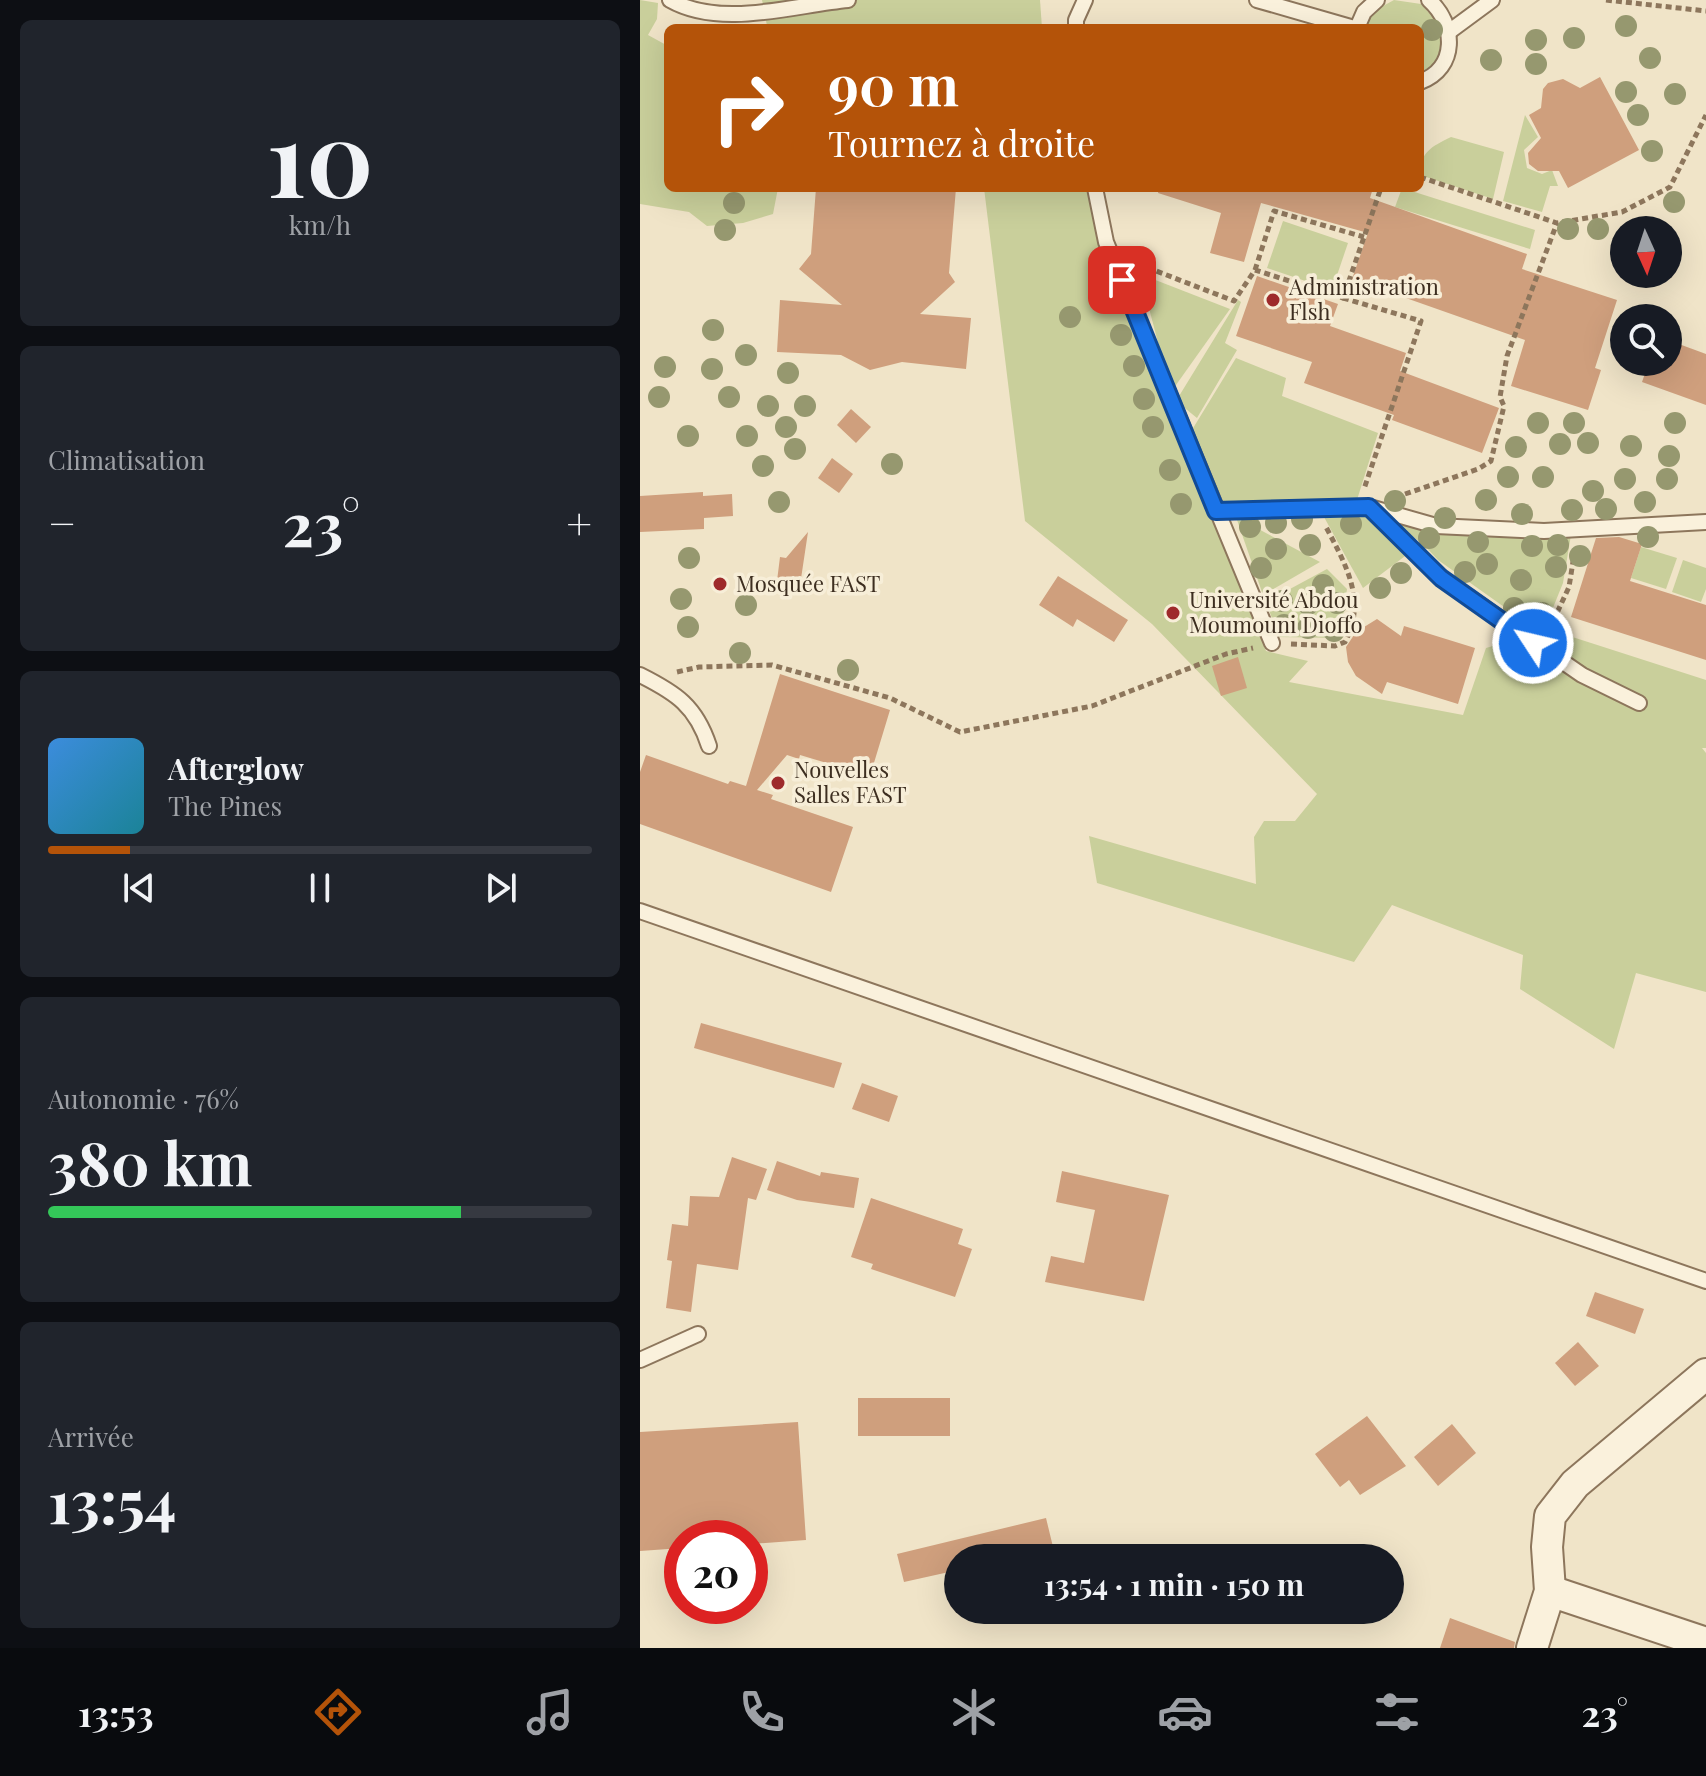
<!DOCTYPE html>
<html lang="fr">
<head>
<meta charset="utf-8">
<style>
  :root { --surface:#171b24; --page:#20242c; --text:#f1f3f6; --muted:#9ea1a6; --line:#363941; --accent:#b45309 }
  body { margin:0; font-family:"Playfair Display",serif; background:var(--page); color:var(--text); height:100vh; display:flex; flex-direction:column; font-size:30px; white-space:nowrap }
  * { box-sizing:border-box; margin:0 }
  p { font-size:26px; color:var(--muted) }
  .icon { flex:none; width:44px; height:44px; fill:none; stroke:currentColor; stroke-width:2; stroke-linecap:round; stroke-linejoin:round }
  .map { position:relative; flex:1; overflow:hidden }
  .details { display:flex; flex-direction:column; gap:20px; padding:20px; background:#0d0f14; width:640px }
  .details>* { flex:none }
  .top-card { position:absolute; left:24px; top:24px; width:760px; height:168px; border-radius:12px; box-shadow:0 8px 32px #0002; background:#b45309; color:#fff; overflow:hidden }
  .needle { width:52px; rotate:177deg }
  .buttons { position:absolute; left:970px; top:216px; display:grid; gap:16px }
  .buttons a { display:grid; place-items:center; width:72px; height:72px; border-radius:50%; background:var(--surface); box-shadow:0 8px 32px #0002; font-size:40px }
  .speed { position:absolute; left:24px; top:1520px; display:flex; gap:16px; font-size:40px; font-weight:700; text-align:center }
  .speed>* { display:grid; place-content:center; width:104px; height:104px; border-radius:50%; background:var(--surface); box-shadow:0 8px 32px #0002; line-height:1 }
  .speed .limit { border:12px solid #d22; background:#fff; color:#111 }
  .pin { position:absolute; display:grid; place-items:center; width:68px; height:68px; color:#fff; margin:-34px; border-radius:16px; box-shadow:0 4px 12px #0006 }
  .me { position:absolute; width:88px; margin:-44px; rotate:305deg; stroke-linejoin:round; filter:drop-shadow(0 0 6px #0008) }
  .turn { display:flex; align-items:center; gap:28px; height:168px; padding:0 32px; font-size:36px }
  .turn .icon { width:104px; height:104px; stroke-width:2.5 }
  .turn b { display:block; font-size:56px; line-height:68px }
  .big { font-size:60px; font-weight:700; line-height:1.1 }
  .details .widget { flex:1; display:flex; flex-direction:column; justify-content:center; gap:12px; min-width:0; padding:0 28px; border-radius:12px; background:var(--page) }
  .details .dial { align-items:center; gap:0 }
  .dial b { font-size:104px; line-height:1 }
  .song { display:flex; align-items:center; gap:24px }
  .cover { width:96px; height:96px; border-radius:12px; background:linear-gradient(135deg,hsl(210 70% 55%),hsl(190 70% 35%)) }
  .played { height:8px; border-radius:4px; background:linear-gradient(90deg,var(--accent) 15%,var(--line) 15%) }
  .keys { display:flex; justify-content:space-around; direction:ltr }
  .heat { display:flex; justify-content:space-between; align-items:center; font-size:44px; direction:ltr }
  .charge { height:12px; border-radius:6px; background:linear-gradient(90deg,#34c759 76%,var(--line) 0) }
  .trip { position:absolute; left:304px; top:1544px; width:460px; height:80px; border-radius:40px; background:var(--surface); box-shadow:0 8px 32px #0002; font-weight:700; line-height:80px; text-align:center }
  .tab-bar { display:flex; height:128px; justify-content:space-around; align-items:center; background:#090b0e; color:var(--muted) }
  .tab-bar .icon { width:56px; height:56px }
  .tab-bar .active { color:var(--accent) }
  .tab-bar b { font-size:36px; color:var(--text) }
  main { display:flex; flex:1; min-height:0 }
  .map>svg:first-child { display:block }
</style>
</head>
<body>
<main>
<section class="details">
<div class="widget dial"><b>10</b><p>km/h</p></div>
<div class="widget"><p>Climatisation</p>
<div class="heat"><a>−</a><b class="big">23°</b><a>+</a></div>
</div>
<div class="widget">
<div class="song"><i class="cover"></i><div><b>Afterglow</b><p>The Pines</p></div></div>
<div class="played"></div>
<div class="keys"><svg class="icon" aria-label="previous" viewBox="0 0 24 24"><path d="M18 5L8 12l10 7zM5 5v14"/></svg><svg class="icon" aria-label="pause" viewBox="0 0 24 24"><path d="M8 5v14M16 5v14"/></svg><svg class="icon" aria-label="next" viewBox="0 0 24 24"><path d="M6 5l10 7-10 7zM19 5v14"/></svg></div>
</div>
<div class="widget"><p>Autonomie · 76%</p><b class="big">380 km</b><div class="charge"></div></div>
<div class="widget"><p>Arrivée</p><b class="big">13:54</b></div>
</section>
<div class="map">
<svg width="1066" height="1648" viewBox="0 0 1066 1648">
  <rect width="100%" height="100%" fill="#f0e4c8"/>
  <g fill="#c9cf9b">
    <path d="M0,0L18,3L17,19L8,35L28,46V188H138L133,214L103,223L67,226L49,212L0,204Z"/>
    <path d="M122,0H400L402,28L127,26Z"/>
    <path d="M754,0L781,4L800,25C803,47 800,63 780,75V28H724L734,11Z"/>
    <path d="M885,115L898,137L884,150L887,168L902,174L912,170L918,186H910L902,212L863,201Z"/>
    <path d="M811,137L864,152L853,199L780,175C780,152 791,147 811,137Z"/>
    <path d="M344,188H448L626,651L668,661L649,682L823,715L846,648L863,643L892,653L920,633L1066,680V748H1062L1066,753V992L996,973L974,1049L880,989L883,955L752,905L714,962L457,883L449,836L616,884L614,837L624,821H655L677,794L512,624L385,521Z"/>
    <path d="M762,188L895,230L890,249L755,207Z"/>
    <path d="M643,221L708,243L692,290L627,268Z"/>
    <path d="M500,274L590,309L531,392Z"/>
    <path d="M598,300L601,302L585,343L597,350L557,418L536,401Z"/>
    <path d="M596,358L646,378L642,396L738,433L716,503L577,508L547,438Z"/>
    <path d="M727,512L769,553L723,588L684,517Z"/>
    <path d="M745,516L931,535L923,583L906,625L888,624L798,560L784,545Z"/>
    <path d="M596,517L680,562L623,595Z"/>
    <path d="M1001,547L1037,558L1026,589L991,578Z"/>
    <path d="M1043,560L1066,568V589L1061,602L1032,592Z"/>
    <path d="M687,569L707,589L700,638L639,637L626,602Z"/>
  </g>
  <g fill="#cf9f7d">
    <path d="M960,77L999,150L928,188L919,171H898L889,164L888,153L901,138L889,115L901,108L903,89L908,83L923,79L940,88Z"/>
    <path d="M176,188H316L309,273L315,282L280,314L331,318L326,369L262,362L230,370L201,355L137,352L140,300L202,305L159,269L171,254Z"/>
    <path d="M519,188H733L730,198L887,254L882,269L977,300L955,368L961,370L948,410L871,386L885,340L712,279L728,233L621,203L604,262L570,253L581,213L518,193Z"/>
    <path d="M617,276L698,304L690,326L766,353L760,371L859,408L842,453L752,420L754,415L664,383L672,362L596,336Z"/>
    <path d="M1028,340L1066,354V405L1002,382L1009,362H1028Z"/>
    <path d="M211,409L231,427L216,443L197,425Z"/>
    <path d="M192,458L213,474L199,493L178,478Z"/>
    <path d="M63,492V496L92,494L93,516L64,518V529L0,532V496Z"/>
    <path d="M168,532L159,592L136,589L140,557L146,558Z"/>
    <path d="M979,537L1002,544L990,581L1066,605V660L931,617L956,538Z"/>
    <path d="M418,576L488,620L474,642L437,619L433,627L399,605Z"/>
    <path d="M737,619L761,636L764,626L835,648L818,704L747,682L742,694L716,676L708,662L706,647L716,632Z"/>
    <path d="M598,657L607,688L581,696L572,666Z"/>
    <path d="M140,674L250,710L230,776L160,755L159,759L147,755L117,790L133,795L131,799L213,827L191,892L0,824V772L6,755L88,784L90,781L106,786Z"/>
    <path d="M61,1023L202,1063L194,1088L54,1048Z"/>
    <path d="M222,1083L258,1096L249,1122L212,1109Z"/>
    <path d="M92,1157L127,1169L116,1200L108,1198L98,1270L57,1264L51,1312L26,1308L32,1261L27,1260L32,1224L48,1226L50,1196L79,1197Z"/>
    <path d="M137,1161L180,1176L181,1172L219,1178L214,1208L157,1200L127,1190Z"/>
    <path d="M422,1171L529,1195L504,1301L405,1282L411,1256L444,1263L455,1210L416,1202Z"/>
    <path d="M231,1198L323,1229L318,1244L332,1249L315,1297L231,1269L233,1264L211,1257Z"/>
    <path d="M955,1292L1004,1309L995,1334L946,1316Z"/>
    <path d="M938,1342L959,1366L935,1386L915,1363Z"/>
    <rect x="218" y="1398" width="92" height="38"/>
    <path d="M727,1416L766,1466L720,1495L709,1480L700,1487L675,1454Z"/>
    <path d="M158,1422L166,1540L110,1544V1538H42V1548L0,1551V1432Z"/>
    <path d="M812,1424L836,1453L798,1486L774,1457Z"/>
    <path d="M406,1518L414,1551L385,1558H318V1570L264,1582L257,1554Z"/>
    <path d="M810,1618L875,1642L874,1648H800Z"/>
  </g>
  <g fill="none" stroke-linecap="round" stroke-linejoin="round">
    <g stroke="#8d765c" stroke-width="18">
      <g id="service">
        <path d="M30,0C81,29 154,5 208,0"/>
        <path d="M617,0L714,28"/>
        <path d="M436,28V20L445,0"/>
        <path d="M717,28L724,12L737,0"/>
        <path d="M810,31L852,0"/>
        <path d="M780,82C818,68 816,24 789,0"/>
        <path d="M455,188L466,242L632,643"/>
        <path d="M733,508L796,526L904,531L1066,522"/>
        <path d="M576,511L729,507L801,578L942,675L999,703"/>
        <path d="M0,675C36,693 56,706 69,746"/>
        <path d="M0,911L1066,1281"/>
        <path d="M0,1360L58,1334"/>
      </g>
    </g>
    <g stroke="#8d765c" stroke-width="34">
      <g id="minor">
        <path d="M910,1591L1066,1643"/>
        <path d="M892,1648L910,1591L907,1547L910,1516L935,1484L1066,1374"/>
      </g>
    </g>
    <g stroke="#8d765c" stroke-width="5" stroke-dasharray="6 4" stroke-linecap="butt">
      <path d="M966,0L1066,11"/>
      <path d="M780,177L917,223L982,212L1030,187L1066,115"/>
      <path d="M498,264L594,301L615,270L703,298L741,188"/>
      <path d="M615,270L634,211L724,237"/>
      <path d="M703,298L781,321L724,489"/>
      <path d="M765,494L838,469L851,461L864,406L860,397L867,356L917,223"/>
      <path d="M909,630L929,587L935,549"/>
      <path d="M651,644L695,646L705,642C727,601 706,565 686,527"/>
      <path d="M37,672L59,667L132,665L250,698L320,732L452,706L586,654L613,648"/>
    </g>
    <use href="#service" stroke="#faf1dc" stroke-width="14"/>
    <use href="#minor" stroke="#faf1dc" stroke-width="30"/>
  </g>
  <g fill="#96986f">
    <circle cx="986" cy="26" r="11"/>
    <circle cx="792" cy="30" r="11"/>
    <circle cx="934" cy="38" r="11"/>
    <circle cx="896" cy="40" r="11"/>
    <circle cx="1010" cy="58" r="11"/>
    <circle cx="851" cy="60" r="11"/>
    <circle cx="896" cy="64" r="11"/>
    <circle cx="986" cy="92" r="11"/>
    <circle cx="1035" cy="94" r="11"/>
    <circle cx="998" cy="115" r="11"/>
    <circle cx="1012" cy="151" r="11"/>
    <circle cx="1034" cy="202" r="11"/>
    <circle cx="94" cy="203" r="11"/>
    <circle cx="928" cy="229" r="11"/>
    <circle cx="958" cy="229" r="11"/>
    <circle cx="85" cy="230" r="11"/>
    <circle cx="430" cy="317" r="11"/>
    <circle cx="73" cy="330" r="11"/>
    <circle cx="481" cy="335" r="11"/>
    <circle cx="106" cy="355" r="11"/>
    <circle cx="494" cy="366" r="11"/>
    <circle cx="25" cy="367" r="11"/>
    <circle cx="72" cy="369" r="11"/>
    <circle cx="148" cy="373" r="11"/>
    <circle cx="19" cy="397" r="11"/>
    <circle cx="89" cy="397" r="11"/>
    <circle cx="504" cy="399" r="11"/>
    <circle cx="128" cy="406" r="11"/>
    <circle cx="165" cy="406" r="11"/>
    <circle cx="898" cy="423" r="11"/>
    <circle cx="934" cy="423" r="11"/>
    <circle cx="1035" cy="423" r="11"/>
    <circle cx="146" cy="427" r="11"/>
    <circle cx="513" cy="427" r="11"/>
    <circle cx="48" cy="436" r="11"/>
    <circle cx="107" cy="436" r="11"/>
    <circle cx="948" cy="443" r="11"/>
    <circle cx="920" cy="444" r="11"/>
    <circle cx="991" cy="446" r="11"/>
    <circle cx="876" cy="447" r="11"/>
    <circle cx="155" cy="449" r="11"/>
    <circle cx="1029" cy="456" r="11"/>
    <circle cx="252" cy="464" r="11"/>
    <circle cx="123" cy="466" r="11"/>
    <circle cx="530" cy="470" r="11"/>
    <circle cx="868" cy="477" r="11"/>
    <circle cx="903" cy="477" r="11"/>
    <circle cx="985" cy="479" r="11"/>
    <circle cx="1027" cy="479" r="11"/>
    <circle cx="953" cy="491" r="11"/>
    <circle cx="846" cy="500" r="11"/>
    <circle cx="755" cy="501" r="11"/>
    <circle cx="139" cy="502" r="11"/>
    <circle cx="1005" cy="502" r="11"/>
    <circle cx="541" cy="504" r="11"/>
    <circle cx="966" cy="509" r="11"/>
    <circle cx="932" cy="510" r="11"/>
    <circle cx="882" cy="514" r="11"/>
    <circle cx="805" cy="518" r="11"/>
    <circle cx="662" cy="519" r="11"/>
    <circle cx="636" cy="523" r="11"/>
    <circle cx="711" cy="524" r="11"/>
    <circle cx="610" cy="527" r="11"/>
    <circle cx="1008" cy="537" r="11"/>
    <circle cx="789" cy="538" r="11"/>
    <circle cx="838" cy="542" r="11"/>
    <circle cx="670" cy="545" r="11"/>
    <circle cx="918" cy="545" r="11"/>
    <circle cx="892" cy="546" r="11"/>
    <circle cx="636" cy="549" r="11"/>
    <circle cx="940" cy="556" r="11"/>
    <circle cx="49" cy="558" r="11"/>
    <circle cx="847" cy="564" r="11"/>
    <circle cx="916" cy="567" r="11"/>
    <circle cx="621" cy="568" r="11"/>
    <circle cx="825" cy="572" r="11"/>
    <circle cx="761" cy="573" r="11"/>
    <circle cx="881" cy="580" r="11"/>
    <circle cx="683" cy="585" r="11"/>
    <circle cx="740" cy="588" r="11"/>
    <circle cx="41" cy="599" r="11"/>
    <circle cx="642" cy="601" r="11"/>
    <circle cx="697" cy="603" r="11"/>
    <circle cx="668" cy="604" r="11"/>
    <circle cx="106" cy="605" r="11"/>
    <circle cx="874" cy="608" r="11"/>
    <circle cx="902" cy="613" r="11"/>
    <circle cx="644" cy="625" r="11"/>
    <circle cx="48" cy="627" r="11"/>
    <circle cx="668" cy="628" r="11"/>
    <circle cx="694" cy="631" r="11"/>
    <circle cx="100" cy="653" r="11"/>
    <circle cx="208" cy="670" r="11"/>
  </g>
  <g fill="none" stroke-linecap="round" stroke-linejoin="round">
    <g stroke="#114b97" stroke-width="20">
      <path id="route" d="M482,280L576,511L729,507L801,578L893,643"/>
    </g>
    <use href="#route" stroke="#1a73e8" stroke-width="14"/>
  </g>
  <g fill="#9e2a2b" stroke="#f7eed8" stroke-width="3">
    <circle cx="633" cy="300" r="8"/>
    <circle cx="80" cy="584" r="8"/>
    <circle cx="533" cy="613" r="8"/>
    <circle cx="138" cy="783" r="8"/>
  </g>
  <g text-anchor="middle" stroke-width="7" stroke-linejoin="round" paint-order="stroke">
    <g font-size="22" fill="#3d2e20" stroke="#f7eed8" text-anchor="start">
      <text x="649" y="295">Administration<tspan x="649" dy="25">Flsh</tspan></text>
      <text x="96" y="592">Mosquée FAST</text>
      <text x="549" y="608">Université Abdou<tspan x="549" dy="25">Moumouni Dioffo</tspan></text>
      <text x="154" y="778">Nouvelles<tspan x="154" dy="25">Salles FAST</tspan></text>
    </g>
  </g>
</svg>
<div class="buttons">
<a><svg class="needle" viewBox="-14 -14 28 28"><path d="M0-13l5 13h-10z" fill="#e53935"/><path d="M0 13l5-13h-10z" fill="#9ea1a6"/></svg></a>
<a><svg class="icon" aria-label="search" viewBox="0 0 24 24"><circle cx="10" cy="10" r="6"/><path d="M15 15l6 6"/></svg></a>
</div>
<div class="speed"><div class="limit">20</div></div>
<div class="pin" style="left:482px;top:280px;background:#d93025"><svg class="icon" aria-label="arrive" viewBox="0 0 24 24"><path d="M6 21V4h12l-3 4 3 4H6"/></svg></div>
<svg class="me" style="left:893px;top:643px" viewBox="-20 -20 40 40"><circle r="17" fill="#1a73e8" stroke="#fff" stroke-width="3"/><path d="M0-11L8 9 0 5-8 9z" fill="#fff"/></svg>
<div class="trip">13:54 · 1 min · 150 m</div>
<div class="top-card">
<div class="turn"><svg class="icon" aria-label="right" viewBox="0 0 24 24"><path d="M7 20v-9h11M14 6l5 5-5 5"/></svg><div><b>90 m</b>Tournez à droite</div></div>
</div>
</div>
</main>
<nav class="tab-bar">
<b>13:53</b>
<svg class="icon active" aria-label="directions" viewBox="0 0 24 24"><path d="M12 3l9 9-9 9-9-9zM9 14v-3h6M13 9l2 2-2 2"/></svg>
<svg class="icon" aria-label="music" viewBox="0 0 24 24"><path d="M9 18V5l10-2v13"/><circle cx="6" cy="18" r="3"/><circle cx="16" cy="16" r="3"/></svg>
<svg class="icon" aria-label="phone" viewBox="0 0 24 24"><path d="M5 4h4l2 5-3 2q2 4 5 5l2-3 5 2v4C11 20 4 13 5 4z"/></svg>
<svg class="icon" aria-label="climate" viewBox="0 0 24 24"><path d="M12 3v18M4 7l16 10M4 17L20 7"/></svg>
<svg class="icon" aria-label="car" viewBox="0 0 24 24"><path d="M5 17H2v-5l4-1 3-4h7l3 4 3 1v5h-3M9 17h6M6 11h13"/><circle cx="7" cy="17" r="2"/><circle cx="17" cy="17" r="2"/></svg>
<svg class="icon" aria-label="filters" viewBox="0 0 24 24"><path d="M4 7h16M4 17h16"/><circle cx="9" cy="7" r="2"/><circle cx="15" cy="17" r="2"/></svg>
<b>23°</b>
</nav>
</body>
</html>
